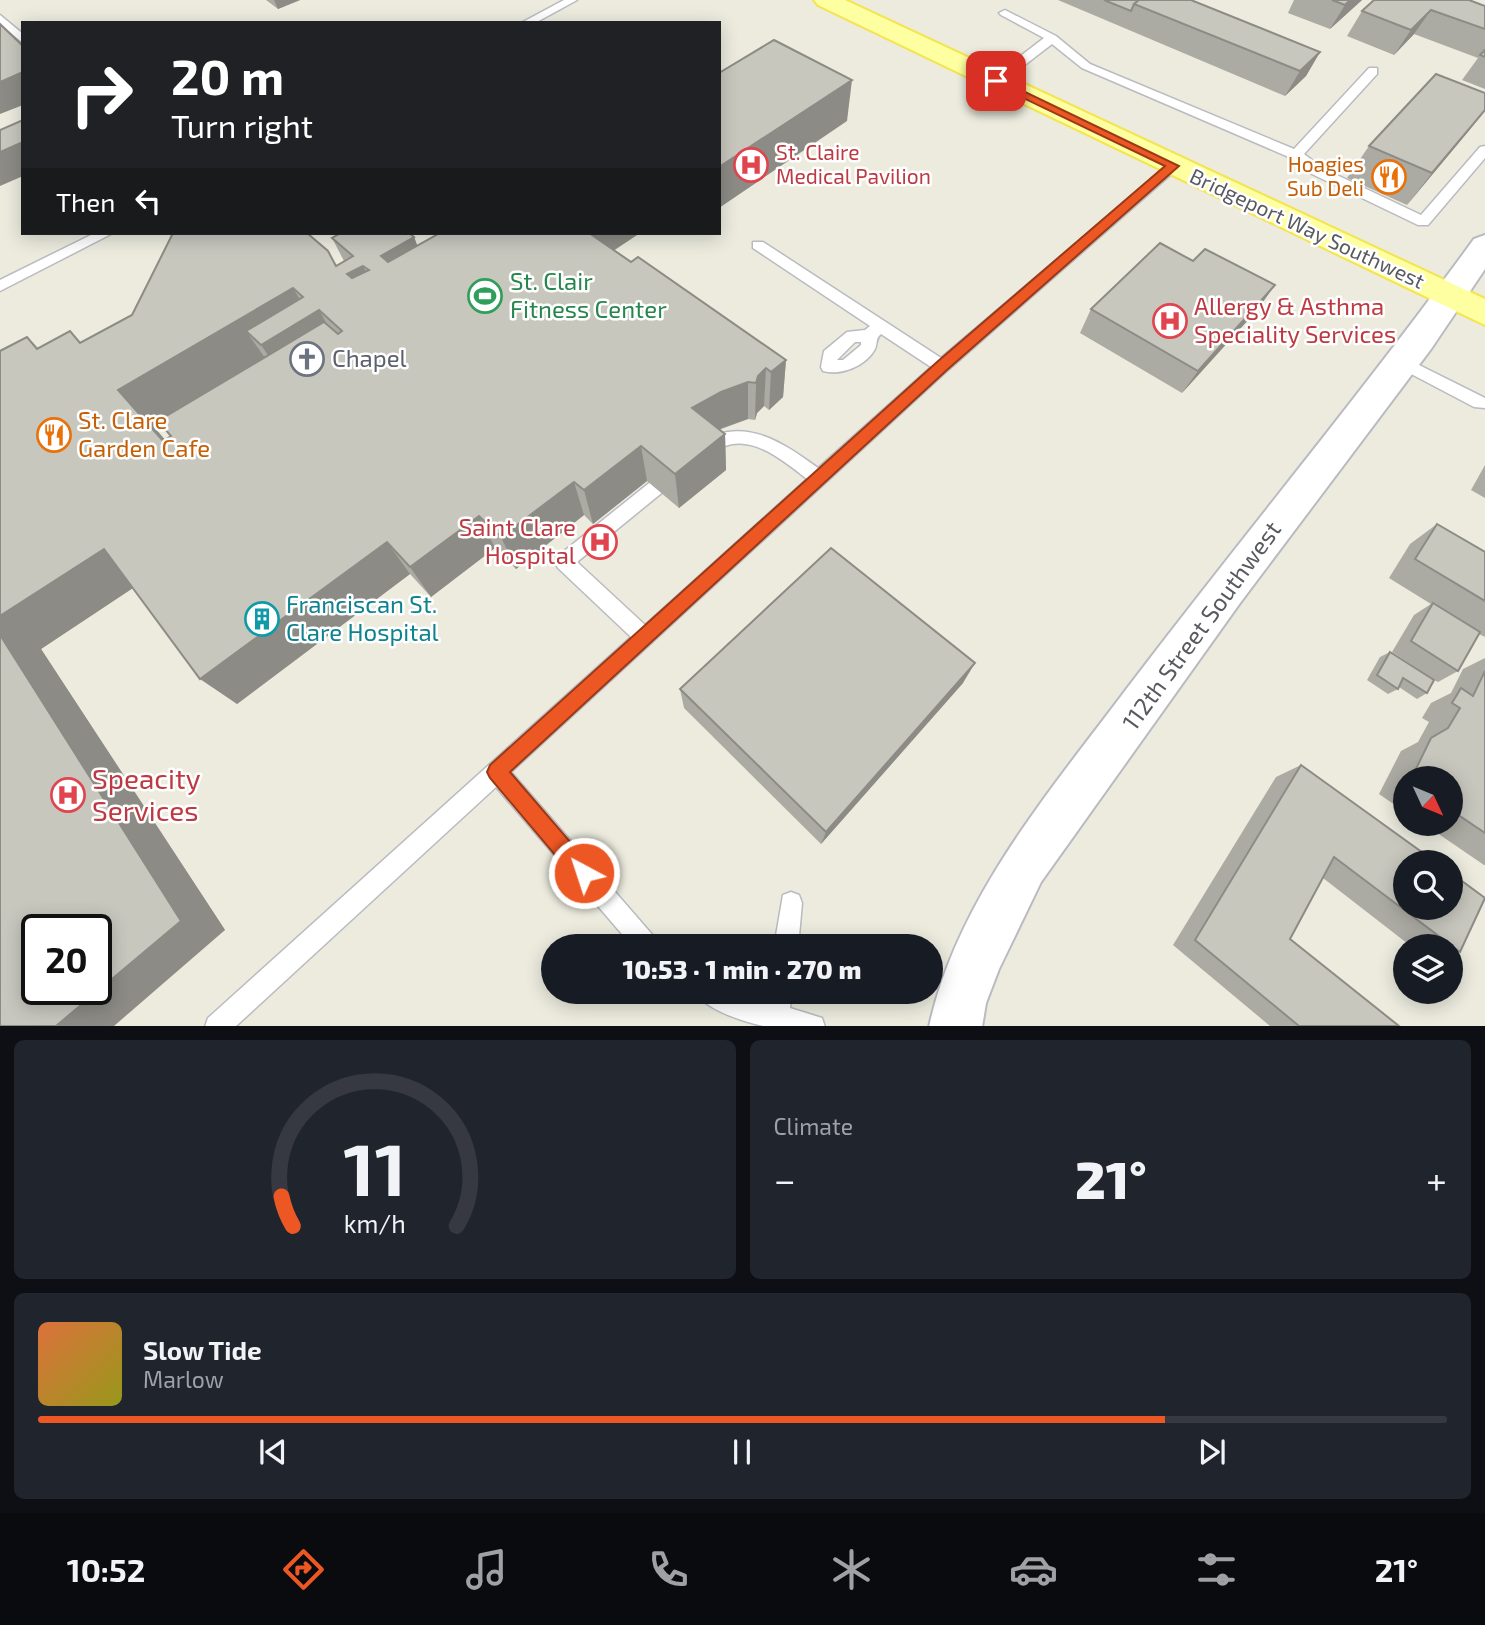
<!DOCTYPE html>
<html lang="en">
<head>
<meta charset="utf-8">
<style>
  :root { --surface:#171b24; --page:#20242c; --text:#f1f3f6; --muted:#9ea1a6; --line:#363941; --accent:#ed5723 }
  body { margin:0; font-family:"Exo 2",sans-serif; background:var(--page); color:var(--text); height:100vh; display:flex; flex-direction:column; font-size:26px; white-space:nowrap }
  * { box-sizing:border-box; margin:0 }
  p { font-size:23px; color:var(--muted) }
  .icon { flex:none; width:38px; height:38px; fill:none; stroke:currentColor; stroke-width:2; stroke-linecap:round; stroke-linejoin:round }
  .map { position:relative; height:1026px; overflow:hidden }
  .side { display:flex; flex-direction:column; gap:14px; padding:14px; background:#0d0f14; flex:1 }
  .side>* { flex:none }
  .banner { position:absolute; left:21px; top:21px; width:700px; height:214px; border-radius:0px; box-shadow:0 4px 18px #0003; background:#202124; color:#fff; overflow:hidden }
  .needle { width:46px; rotate:134deg }
  .fabs { position:absolute; left:1393px; top:766px; display:grid; gap:14px }
  .fabs a { display:grid; place-items:center; width:70px; height:70px; border-radius:50%; background:var(--surface); box-shadow:0 4px 18px #0003; font-size:35px }
  .speed { position:absolute; left:21px; top:914px; display:flex; gap:14px; font-size:35px; font-weight:700; text-align:center }
  .speed>* { display:grid; place-content:center; width:91px; height:91px; border-radius:50%; background:var(--surface); box-shadow:0 4px 18px #0003; line-height:1 }
  .speed .limit { border:4px solid #111; border-radius:10px; background:#fff; color:#111 }
  .pin { position:absolute; display:grid; place-items:center; width:60px; height:60px; color:#fff; margin:-30px; border-radius:14px; box-shadow:0 4px 10px #0006 }
  .me { position:absolute; width:77px; margin:-38px; rotate:320deg; stroke-linejoin:round; filter:drop-shadow(0 0 5px #0008) }
  .turn { display:flex; align-items:center; gap:24px; height:147px; padding:0 35px; font-size:32px }
  .turn .icon { width:91px; height:91px; stroke-width:2.5 }
  .turn b { display:block; font-size:49px; line-height:60px }
  .then { display:flex; align-items:center; height:66px; padding:0 35px; background:#0003; gap:14px; font-size:26px }
  .big { font-size:52px; font-weight:800; line-height:1.1 }
  .side .card { flex:1; display:flex; flex-direction:column; justify-content:center; gap:10px; min-width:0; padding:0 24px; border-radius:10px; background:var(--page) }
  .side .dial { align-items:center; gap:0 }
  .dial svg { height:182px; overflow:visible; fill:none; stroke:var(--line); stroke-width:7; stroke-linecap:round; text-anchor:middle }
  .dial text { fill:var(--text); stroke:none }
  .song { display:flex; align-items:center; gap:21px }
  .cover { width:84px; height:84px; border-radius:10px; background:linear-gradient(135deg,hsl(20 70% 55%),hsl(60 70% 35%)) }
  .played { height:7px; border-radius:4px; background:linear-gradient(90deg,var(--accent) 80%,var(--line) 80%) }
  .keys { display:flex; justify-content:space-around; direction:ltr }
  .heat { display:flex; justify-content:space-between; align-items:center; font-size:38px; direction:ltr }
  .side .tiles { flex:1; display:grid; gap:14px; grid-template-columns:1fr 1fr }
  .card:last-child { grid-column:span 2 }
  .trip { position:absolute; left:541px; top:934px; width:402px; height:70px; border-radius:35px; background:var(--surface); box-shadow:0 4px 18px #0003; font-weight:800; line-height:70px; text-align:center }
  .tab-bar { display:flex; height:112px; justify-content:space-around; align-items:center; background:#090b0e; color:var(--muted) }
  .tab-bar .icon { width:49px; height:49px }
  .tab-bar .current { color:var(--accent) }
  .tab-bar b { font-size:32px; color:var(--text) }
  .map>svg:first-child { display:block }
</style>
</head>
<body>
<div class="map">
<svg width="1485" height="1027" viewBox="0 0 1485 1027">
  <rect width="100%" height="100%" fill="#ecebde"/>
  <g fill="none" stroke-linecap="round" stroke-linejoin="round">
    <g stroke="#babbc1" stroke-width="3">
      <g id="service">
        <path d="M564,0H577L535,23H521Z"/>
        <path d="M1005,10L1056,36L1090,64L1294,149L1369,68H1377V74L1304,154L1322,168L1421,215L1480,147L1485,146V158L1428,225H1418L1312,174L1291,158L1082,68L1052,44L1000,84H992V78L1044,38L1001,15L999,13Z"/>
        <path d="M0,15L23,34V43L0,24Z"/>
        <path d="M1173,161L1178,162V168L948,370L511,772L656,939L659,947H633L496,787L235,1027H205L208,1018L631,637L558,568L555,562L558,556L668,468H680L682,473L680,478L577,562L645,625L807,479C785,462 754,435 725,446C717,448 711,453 704,456L696,449C700,441 710,436 718,434C756,423 789,447 818,468L931,367L881,334C875,339 878,342 875,349C866,366 841,376 823,371L821,367L824,351L847,332L865,330L870,326L753,248V242H763L941,358ZM855,342H861V345L843,360H837Z"/>
        <path d="M95,233H113L0,291V280Z"/>
        <path d="M1401,356L1485,398V408L1474,407L1396,366L1393,362Z"/>
        <path d="M791,892L799,895L802,903L798,947H774L783,895Z"/>
        <path d="M696,992H733L767,1002L768,992H792L790,1008L822,1018L825,1027C807,1027 787,1027 769,1027C750,1024 704,1010 696,992Z"/>
      </g>
    </g>
    <g stroke="#babbc1" stroke-width="4">
      <path id="tertiary" d="M1485,235V269L1431,349L1240,603L1041,882L999,969L986,1003L982,1027H929C957,898 1051,790 1128,687C1242,537 1363,392 1474,239Z"/>
    </g>
    <g stroke="#f4e44e" stroke-width="4">
      <path id="primary" d="M814,0H845L1485,299V325L818,5Z"/>
    </g>
    <use href="#service" fill="#fff" fill-rule="evenodd"/>
    <use href="#tertiary" fill="#fff" fill-rule="evenodd"/>
    <use href="#primary" fill="#fdffa0" fill-rule="evenodd"/>
  </g>
  <g fill="#acaba3" fill-rule="evenodd">
    <path d="M266,0H300L278,9Z"/>
    <path d="M1058,0H1191L1320,52L1306,76L1285,96Z"/>
    <path d="M1294,0H1362L1330,29L1288,13Z"/>
    <path d="M1485,6V89L1462,80L1478,58L1414,34L1394,55L1347,36L1362,11Z"/>
    <path d="M1471,128L1407,205L1347,178L1369,146Z"/>
    <path d="M440,233H640L614,250L786,360L783,397L769,410L764,406L757,413L755,420L748,419L719,430L725,434L726,470L679,508L647,481L593,524L584,515L516,569L495,548L431,597L410,574L237,704L133,588L41,649L225,930L0,1026L27,337L38,348L70,331L81,343L336,266L344,261L332,238L414,237L417,246ZM159,422L171,436L165,440L153,426Z"/>
    <path d="M1091,309H1258L1182,393L1080,333Z"/>
    <path d="M1485,465V498L1471,490Z"/>
    <path d="M1437,524L1485,552V637L1479,634L1458,671L1438,682L1434,680L1427,693L1417,699L1399,687L1398,689L1388,694L1367,680L1380,657L1390,652L1418,669L1392,652L1414,615L1431,604L1389,578L1410,544Z"/>
    <path d="M1485,658V865H1484L1424,824H1451V779H1405V812L1379,794L1401,751L1418,742L1429,722L1422,718L1431,703L1451,693L1463,669Z"/>
    <path d="M963,683L821,844L684,708L680,689Z"/>
    <path d="M1301,765L1460,952L1451,953V947H1412L1323,878L1290,939L1399,1026H1270L1173,945L1276,777Z"/>
  </g>
  <g fill="#8c8b85">
    <path d="M274,0H300L278,9Z"/>
    <path d="M1350,0H1362L1330,29L1345,5Z"/>
    <path d="M1431,10L1414,34L1394,55L1411,30Z"/>
    <path d="M1320,52L1306,76L1285,96L1300,71Z"/>
    <path d="M23,72V105L0,114V82Z"/>
    <path d="M852,80L847,121L719,208V167Z"/>
    <path d="M1485,111L1471,128L1407,205L1432,173Z"/>
    <path d="M23,142V176L0,186V152Z"/>
    <path d="M582,233H640L589,267Z"/>
    <path d="M414,237L430,277L399,296L381,256Z"/>
    <path d="M363,266L383,305L347,274Z"/>
    <path d="M1275,285L1258,309L1182,393L1198,371Z"/>
    <path d="M293,288L310,316L319,310L341,349L287,383L261,345L246,331L265,358L153,426L197,476L163,441L118,390Z"/>
    <path d="M786,360L783,397L769,410L771,372Z"/>
    <path d="M766,368L764,406L757,413L755,420L756,383L758,376Z"/>
    <path d="M748,382V419L722,428L695,445L692,408L721,392Z"/>
    <path d="M725,434L726,470L679,508L675,474Z"/>
    <path d="M641,446L647,481L593,524L584,490Z"/>
    <path d="M574,482L584,515L516,569L501,537Z"/>
    <path d="M479,516L495,548L431,597L410,567Z"/>
    <path d="M387,542L410,574L237,704L200,679Z"/>
    <path d="M104,549L145,580L41,649L225,930L114,1026H56L0,635V616Z"/>
    <path d="M975,663L963,683L821,844L826,832Z"/>
  </g>
  <g fill="#c8c7be" stroke="#8c8b85" stroke-width="2" fill-rule="evenodd">
    <path d="M1104,0H1139L1134,4L1131,11Z"/>
    <path d="M1139,0H1191L1320,52L1300,71L1134,4Z"/>
    <path d="M1332,0H1350L1345,5Z"/>
    <path d="M1374,0H1469L1485,6V29L1431,10L1411,30L1362,11Z"/>
    <path d="M0,24L23,46V72L0,82Z"/>
    <path d="M774,40L852,80L719,167V73Z"/>
    <path d="M1485,50V57L1480,55Z"/>
    <path d="M1436,74L1485,93V110L1432,173L1369,146Z"/>
    <path d="M23,120V142L0,152V130Z"/>
    <path d="M173,233H307L328,251L336,266L353,256L332,238L341,233H409L414,237L381,256L388,262L440,233H589L631,262L638,257L786,360L771,372L766,368L758,376L756,383L748,382L721,392L692,408L725,434L675,474L641,446L584,490L574,482L501,537L479,516L410,567L387,542L200,679L104,549L0,616V351L27,337L37,349L70,331L80,343L132,315ZM363,266L369,270L352,278L347,274ZM293,288L303,297L246,331L261,345L319,310L342,331L338,334L324,322L158,421L171,436L163,441L118,390Z"/>
    <path d="M1160,243L1193,261L1205,249L1275,285L1198,371L1091,309Z"/>
    <path d="M1437,524L1485,552V601L1415,559Z"/>
    <path d="M831,548L975,663L826,832L680,689Z"/>
    <path d="M1433,603L1480,632L1458,671L1411,641Z"/>
    <path d="M0,635L181,921L56,1026H0ZM37,929H96V989H37Z"/>
    <path d="M1390,652L1434,680L1427,693L1403,678L1398,689L1377,675Z"/>
    <path d="M1485,671V833L1451,810V779H1411L1431,738L1448,728L1460,708L1452,703L1461,688L1473,696Z"/>
    <path d="M1301,765L1437,863H1405V908H1451V873L1485,898L1460,952L1334,857L1290,939L1399,1026H1299L1195,940Z"/>
  </g>
  <path fill="#ed5723" stroke="#9a3917" stroke-width="2" d="M996,78L1179,166L947,370L510,772L591,866L594,873L591,881L584,884L577,881L490,778L487,772L490,765L937,362L1165,166L992,83L990,81Z"/>
  <defs>
    <g id="hospital-ring" transform="scale(1.75)"><circle r="9.5" fill="#fff" stroke="#e0444e" stroke-width="1.5"/><path d="M-5-5h3v3.5h4V-5h3V5h-3V1.5h-4V5h-3Z" fill="#e0444e"/></g>
    <g id="restaurant-ring" transform="scale(1.75)"><circle r="9.5" fill="#fff" stroke="#e8710a" stroke-width="1.5"/><path d="M-5-6h1v4h1v-4h1v4h1v-4h1v5L-1.5 .5V6h-2V.5L-5-1ZM5-6V6H3V1.5H1.5Q1.5-4 5-6Z" fill="#e8710a"/></g>
    <g id="stadium-ring" transform="scale(1.75)"><circle r="9.5" fill="#fff" stroke="#2e9e5b" stroke-width="1.5"/><path d="M0-5a6.5 5 0 1 0 0 10a6.5 5 0 1 0 0-10ZM-3.5-1.8h7v3.6h-7Z" fill="#2e9e5b"/></g>
    <g id="church-ring" transform="scale(1.75)"><circle r="9.5" fill="#fff" stroke="#6b7280" stroke-width="1.5"/><path d="M-1.2-6h2.4v3.5h3.3v2.4h-3.3V6h-2.4V-.1h-3.3v-2.4h3.3Z" fill="#6b7280"/></g>
    <g id="building-ring" transform="scale(1.75)"><circle r="9.5" fill="#fff" stroke="#0f9aa8" stroke-width="1.5"/><path d="M-4-6H4V6H1V3H-1V6H-4ZM-2.5-4.3h1.7v1.8h-1.7ZM.8-4.3h1.7v1.8H.8ZM-2.5-1h1.7V.8h-1.7ZM.8-1h1.7V.8H.8Z" fill="#0f9aa8"/></g>
  </defs>
  <g fill-rule="evenodd">
    <use href="#hospital-ring" x="751" y="165"/>
    <use href="#restaurant-ring" x="1389" y="177"/>
    <use href="#stadium-ring" x="485" y="296"/>
    <use href="#hospital-ring" x="1170" y="321"/>
    <use href="#church-ring" x="307" y="359"/>
    <use href="#restaurant-ring" x="54" y="435"/>
    <use href="#hospital-ring" x="600" y="542"/>
    <use href="#building-ring" x="262" y="619"/>
    <use href="#hospital-ring" x="68" y="795"/>
  </g>
  <g text-anchor="middle" stroke-width="5" stroke-linejoin="round" paint-order="stroke">
    <g font-size="21" fill="#be3a42" stroke="#fff" text-anchor="start">
      <text x="776" y="160">St. Claire<tspan x="776" dy="24">Medical Pavilion</tspan></text>
    </g>
    <g font-size="21" fill="#c56008" stroke="#fff" text-anchor="end">
      <text x="1364" y="172">Hoagies<tspan x="1364" dy="24">Sub Deli</tspan></text>
    </g>
    <g font-size="21" fill="#585a60" stroke="#fff">
      <text transform="translate(1307 229) rotate(25)" y="7">Bridgeport Way Southwest</text>
    </g>
    <g font-size="24" fill="#27864d" stroke="#fff" text-anchor="start">
      <text x="510" y="290">St. Clair<tspan x="510" dy="28">Fitness Center</tspan></text>
    </g>
    <g font-size="24" fill="#be3a42" stroke="#fff" text-anchor="start">
      <text x="1194" y="315">Allergy &amp; Asthma<tspan x="1194" dy="28">Speciality Services</tspan></text>
      <text x="576" y="536" text-anchor="end">Saint Clare<tspan x="576" dy="28">Hospital</tspan></text>
    </g>
    <g font-size="24" fill="#5b616d" stroke="#fff" text-anchor="start">
      <text x="332" y="367">Chapel</text>
    </g>
    <g font-size="24" fill="#c56008" stroke="#fff" text-anchor="start">
      <text x="78" y="429">St. Clare<tspan x="78" dy="28">Garden Cafe</tspan></text>
    </g>
    <g font-size="24" fill="#0d838f" stroke="#fff" text-anchor="start">
      <text x="286" y="613">Franciscan St.<tspan x="286" dy="28">Clare Hospital</tspan></text>
    </g>
    <g font-size="24" fill="#585a60" stroke="#fff">
      <text transform="translate(1202 626) rotate(-54)" y="8">112th Street Southwest</text>
    </g>
    <g font-size="28" fill="#be3a42" stroke="#fff" text-anchor="start">
      <text x="92" y="789">Speacity<tspan x="92" dy="32">Services</tspan></text>
    </g>
  </g>
</svg>
<div class="fabs">
<a><svg class="needle" viewBox="-14 -14 28 28"><path d="M0-13l5 13h-10z" fill="#e53935"/><path d="M0 13l5-13h-10z" fill="#9ea1a6"/></svg></a>
<a><svg class="icon" aria-label="search" viewBox="0 0 24 24"><circle cx="10" cy="10" r="6"/><path d="M15 15l6 6"/></svg></a>
<a><svg class="icon" aria-label="layers" viewBox="0 0 24 24"><path d="M12 4l9 5-9 5-9-5zM3 14l9 5 9-5"/></svg></a>
</div>
<div class="speed"><div class="limit">20</div></div>
<div class="pin" style="left:996px;top:81px;background:#d93025"><svg class="icon" aria-label="arrive" viewBox="0 0 24 24"><path d="M6 21V4h12l-3 4 3 4H6"/></svg></div>
<svg class="me" style="left:584px;top:873px" viewBox="-20 -20 40 40"><circle r="17" fill="#ed5723" stroke="#fff" stroke-width="3"/><path d="M0-11L8 9 0 5-8 9z" fill="#fff"/></svg>
<div class="trip">10:53 · 1 min · 270 m</div>
<div class="banner">
<div class="turn"><svg class="icon" aria-label="right" viewBox="0 0 24 24"><path d="M7 20v-9h11M14 6l5 5-5 5"/></svg><div><b>20 m</b>Turn right</div></div>
<div class="then">Then<svg class="icon" aria-label="left" viewBox="0 0 24 24"><path d="M17 20v-9H6M10 6l-5 5 5 5"/></svg></div>
</div>
</div>
<section class="side">
<div class="tiles">
<div class="card dial"><svg viewBox="0 0 100 80">
<path d="M14 69A42 42 0 1 1 86 69"/>
<path d="M14 69A42 42 0 0 1 9 56" stroke="#ed5723"/>
<text x="50" y="56" font-size="32" font-weight="700">11</text>
<text x="50" y="72" font-size="11">km/h</text>
</svg></div>
<div class="card"><p>Climate</p>
<div class="heat"><a>−</a><b class="big">21°</b><a>+</a></div>
</div>
<div class="card">
<div class="song"><i class="cover"></i><div><b>Slow Tide</b><p>Marlow</p></div></div>
<div class="played"></div>
<div class="keys"><svg class="icon" aria-label="previous" viewBox="0 0 24 24"><path d="M18 5L8 12l10 7zM5 5v14"/></svg><svg class="icon" aria-label="pause" viewBox="0 0 24 24"><path d="M8 5v14M16 5v14"/></svg><svg class="icon" aria-label="next" viewBox="0 0 24 24"><path d="M6 5l10 7-10 7zM19 5v14"/></svg></div>
</div>
</div>
</section>
<nav class="tab-bar">
<b>10:52</b>
<svg class="icon current" aria-label="directions" viewBox="0 0 24 24"><path d="M12 3l9 9-9 9-9-9zM9 14v-3h6M13 9l2 2-2 2"/></svg>
<svg class="icon" aria-label="music" viewBox="0 0 24 24"><path d="M9 18V5l10-2v13"/><circle cx="6" cy="18" r="3"/><circle cx="16" cy="16" r="3"/></svg>
<svg class="icon" aria-label="phone" viewBox="0 0 24 24"><path d="M5 4h4l2 5-3 2q2 4 5 5l2-3 5 2v4C11 20 4 13 5 4z"/></svg>
<svg class="icon" aria-label="climate" viewBox="0 0 24 24"><path d="M12 3v18M4 7l16 10M4 17L20 7"/></svg>
<svg class="icon" aria-label="car" viewBox="0 0 24 24"><path d="M5 17H2v-5l4-1 3-4h7l3 4 3 1v5h-3M9 17h6M6 11h13"/><circle cx="7" cy="17" r="2"/><circle cx="17" cy="17" r="2"/></svg>
<svg class="icon" aria-label="filters" viewBox="0 0 24 24"><path d="M4 7h16M4 17h16"/><circle cx="9" cy="7" r="2"/><circle cx="15" cy="17" r="2"/></svg>
<b>21°</b>
</nav>
</body>
</html>
